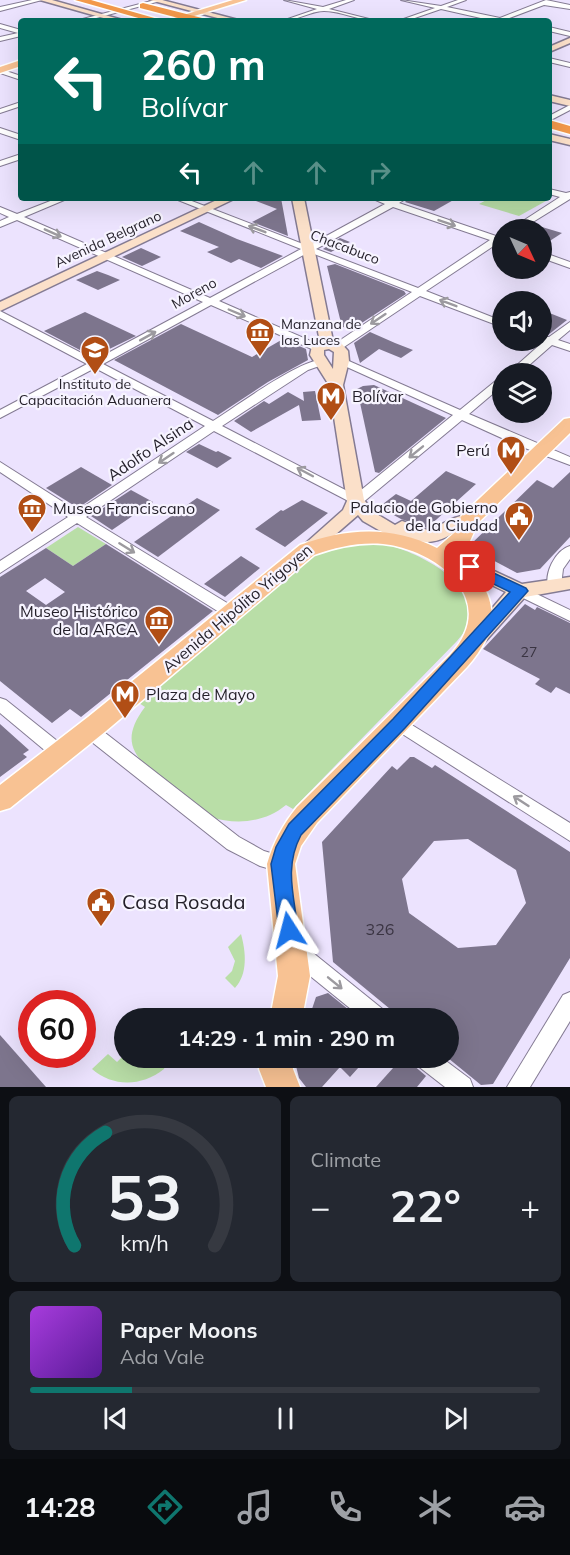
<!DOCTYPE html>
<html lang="en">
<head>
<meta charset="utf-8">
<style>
  :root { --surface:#171b24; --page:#242831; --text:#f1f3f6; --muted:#9ea1a6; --line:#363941; --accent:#0f766e }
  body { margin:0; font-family:Mulish,sans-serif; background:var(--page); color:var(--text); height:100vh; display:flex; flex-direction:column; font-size:22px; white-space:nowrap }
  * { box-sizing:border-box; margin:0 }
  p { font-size:20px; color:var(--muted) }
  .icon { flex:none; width:33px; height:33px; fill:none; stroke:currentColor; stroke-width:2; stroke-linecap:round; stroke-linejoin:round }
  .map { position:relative; height:1087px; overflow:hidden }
  .details { display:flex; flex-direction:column; gap:9px; padding:9px; background:#0d0f14; flex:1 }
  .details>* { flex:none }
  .banner { position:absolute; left:18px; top:18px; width:534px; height:183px; border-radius:6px; box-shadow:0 6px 24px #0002; background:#00695c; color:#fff; overflow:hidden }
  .needle { width:39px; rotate:134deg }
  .controls { position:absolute; left:492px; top:219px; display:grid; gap:12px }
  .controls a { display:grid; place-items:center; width:60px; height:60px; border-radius:50%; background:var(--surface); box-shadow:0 6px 24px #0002; font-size:30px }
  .speed { position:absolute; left:18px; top:990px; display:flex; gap:12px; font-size:30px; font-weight:700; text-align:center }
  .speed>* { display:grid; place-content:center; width:78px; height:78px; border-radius:50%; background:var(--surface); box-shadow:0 6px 24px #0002; line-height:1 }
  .speed .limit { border:9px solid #d22; background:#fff; color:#111 }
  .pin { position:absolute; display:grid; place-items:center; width:51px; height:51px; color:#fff; margin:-26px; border-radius:12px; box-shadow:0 3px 9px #0006 }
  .me { position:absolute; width:66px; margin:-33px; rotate:351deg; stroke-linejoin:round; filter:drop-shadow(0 0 4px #0008) }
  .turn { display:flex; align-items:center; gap:21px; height:126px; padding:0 24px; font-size:27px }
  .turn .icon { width:78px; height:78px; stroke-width:2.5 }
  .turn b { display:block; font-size:42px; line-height:51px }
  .lanes { display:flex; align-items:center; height:57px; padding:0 24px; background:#0003; justify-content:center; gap:30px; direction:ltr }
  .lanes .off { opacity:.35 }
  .big { font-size:45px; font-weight:700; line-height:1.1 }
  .details .widget { flex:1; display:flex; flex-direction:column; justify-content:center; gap:9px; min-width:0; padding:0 21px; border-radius:9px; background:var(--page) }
  .details .dial { align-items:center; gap:0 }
  .dial svg { height:156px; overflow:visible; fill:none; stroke:var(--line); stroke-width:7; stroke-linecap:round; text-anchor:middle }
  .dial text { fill:var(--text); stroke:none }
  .song { display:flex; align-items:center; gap:18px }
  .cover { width:72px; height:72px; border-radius:9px; background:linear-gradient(135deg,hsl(280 70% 55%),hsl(270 70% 35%)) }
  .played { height:6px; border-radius:3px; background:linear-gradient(90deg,var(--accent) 20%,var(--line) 20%) }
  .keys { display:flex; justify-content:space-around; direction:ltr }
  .heat { display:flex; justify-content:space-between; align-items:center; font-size:33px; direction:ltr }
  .details .tiles { flex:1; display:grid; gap:9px; grid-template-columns:1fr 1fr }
  .widget:last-child { grid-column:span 2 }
  .trip { position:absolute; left:114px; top:1008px; width:345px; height:60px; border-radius:30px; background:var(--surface); box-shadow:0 6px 24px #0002; font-weight:700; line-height:60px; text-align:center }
  .tab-bar { display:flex; height:96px; justify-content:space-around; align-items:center; background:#090b0e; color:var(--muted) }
  .tab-bar .icon { width:42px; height:42px }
  .tab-bar .on { color:var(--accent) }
  .tab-bar b { font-size:27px; color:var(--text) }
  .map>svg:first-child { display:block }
</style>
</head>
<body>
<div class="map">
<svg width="570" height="1087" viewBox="0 0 570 1087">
  <rect width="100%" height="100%" fill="#ece3fe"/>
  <g fill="#b9dea7">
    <path d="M490,198H537L546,201L519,216L479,204Z"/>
    <path d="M78,527L106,544L73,566L46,548Z"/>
    <path d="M381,543C421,552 501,592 457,641L293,809L286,805C264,823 236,825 210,817C195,805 181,794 166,782C137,760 117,744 145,707L139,703L316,554L341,544Z"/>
    <path d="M241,934C246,952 248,974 235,988L225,978L232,971L235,961L228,947Z"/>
    <path d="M108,1054L117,1062L124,1055V1058H168L164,1069C141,1087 113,1087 92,1069Z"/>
  </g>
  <g fill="#7d758d" fill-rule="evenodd">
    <path d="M248,198H281L288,236L252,222L277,209Z"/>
    <path d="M409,198H457L434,211L405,202Z"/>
    <path d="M199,222L237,239L283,256L261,268L239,259L231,263L207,252L219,247L180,231Z"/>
    <path d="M542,227L562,233L542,246Z"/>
    <path d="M340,238L350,242L331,252L323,249Z"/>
    <path d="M141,248L161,257L142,266L122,257Z"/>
    <path d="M335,264L404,291L406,294L351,330L350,328L342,327L327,266Z"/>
    <path d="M97,271L108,275L120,280L98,290L76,280Z"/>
    <path d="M542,310L567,320L548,335H542Z"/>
    <path d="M85,312L136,336L93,357L44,331Z"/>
    <path d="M181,324L252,357L283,339L306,349L308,360L268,382L218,415L114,360Z"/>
    <path d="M370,332L395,343L413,350L401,358L379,349L360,363L354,343Z"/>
    <path d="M374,385L446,418L379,473L375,472L357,389L363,386Z"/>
    <path d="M315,391L321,420L302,421L299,405L251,432L234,421L264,401L269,404L288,392L304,401L303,392Z"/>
    <path d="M199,444L216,452L218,451L232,458L217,468L186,452Z"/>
    <path d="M81,467L112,485L78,508L46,488Z"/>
    <path d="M446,471L476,484L427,528L401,519L379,507L396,494L411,501Z"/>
    <path d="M570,472V537L540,569L517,573L468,547L537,480L553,488Z"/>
    <path d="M131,490L153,502L112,530L91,516Z"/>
    <path d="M197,498L220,510L158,557L134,542Z"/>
    <path d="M302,500L328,513L285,547L255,529L281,510L283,511Z"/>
    <path d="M106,544L213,611L81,717L70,709L52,723L0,681V577L46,548L73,566ZM45,578L65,592L46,605L26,591Z"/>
    <path d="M241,556L260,568L225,597L204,584Z"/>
    <path d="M525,604L535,610L537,607L570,623V694L556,687L551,693L535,684L540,679L483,649Z"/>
    <path d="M0,724L29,750L23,754L27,757L0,777Z"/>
    <path d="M410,757H414L432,768L435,765L570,852V958L493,1084L481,1085L448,1058V1018H401L333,962L322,842L392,766L397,770ZM468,839L516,870L526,903L496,945L458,948L409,913L402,879L434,841Z"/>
    <path d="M328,993L359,1018H309L316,997Z"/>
    <path d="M0,1035L46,1087H0Z"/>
    <path d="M297,1058H367L350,1077L340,1067L322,1087H306L299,1078L295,1062Z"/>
    <path d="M402,1058H405L426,1076L417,1087H376Z"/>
  </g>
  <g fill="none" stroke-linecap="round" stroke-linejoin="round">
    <g stroke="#847b93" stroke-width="2">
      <g id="street">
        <path d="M32,0H42L0,11V7Z"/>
        <path d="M155,0H164L85,21H75Z"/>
        <path d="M284,0L323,7L346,0H354L329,9L377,21C359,21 342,11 324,11C310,11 297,21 282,21L317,9Z"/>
        <path d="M401,0L441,6L458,0H466L447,7L500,18L546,0L570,5V9L544,5L507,19L510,21H494L441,9L406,21H398L435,8Z"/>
        <path d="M0,24L21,30V36L0,41V37L18,33L0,28Z"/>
        <path d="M549,27L570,32V36L549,31Z"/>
        <path d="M549,58L570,63V67L549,62Z"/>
        <path d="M0,69L21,76V80L0,73Z"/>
        <path d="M21,102V106L0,113V109Z"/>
        <path d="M570,105V110L549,121V116Z"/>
        <path d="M0,128L21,135V140L0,133Z"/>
        <path d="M21,154V159L0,166V161Z"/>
        <path d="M549,189L566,193L570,192V199L520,230H509L560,197L549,194Z"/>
        <path d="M58,198H69L24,217L210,298L301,249L173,198H184L308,246L385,204L371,198L391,201L397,198H407L399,203L496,236L502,233V243H498L426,291L502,321V327L420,296L341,349H333V345L412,292L309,252L219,301L322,346V350H314L211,305L103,364L213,421C234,408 304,356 325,360V364L308,370L222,426L355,495L453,415L338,363L337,361L342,358L460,410L498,379L502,378V386L469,414L570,457V465L517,445L462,420L361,504L356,505L214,431L86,517L237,609L239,613L237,617H227L77,523L0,573V561L68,517L0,472V462L77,511L205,426L95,368L0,418V410L87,364L0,318V311L95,360L203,302L17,220L0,227V221L9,217L0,213V207L17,214ZM393,207L490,240L418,288L316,249Z"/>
        <path d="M542,252L570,262V268L542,258Z"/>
        <path d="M570,322V330L558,340L570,344V351L552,345L519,374H507L543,342L540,340L542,337H549Z"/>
        <path d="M570,546V559L563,569L561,586L554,591L549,589C543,575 555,550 570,546Z"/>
        <path d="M520,586L570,610V621L515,594L513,591L515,588Z"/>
        <path d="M0,698L6,700L66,748L68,753L66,758L60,760L54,758L0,713Z"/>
        <path d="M399,717L570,823V841L393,728L391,723L393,718Z"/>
        <path d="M89,724L95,725L239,837L264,851L287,858L290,864L287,870L281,872L260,866L227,849L83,735L81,730L83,725Z"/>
        <path d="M295,942L302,944L385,1011L388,1018H362L288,958L285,951L288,944Z"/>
        <path d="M570,992V1021L530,1087H507L563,995Z"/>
        <path d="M415,1058H442L470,1079L473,1087H445L418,1066Z"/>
      </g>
    </g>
    <g stroke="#847b93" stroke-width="3">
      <g id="secondary">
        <path d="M40,0H52L126,21H114Z"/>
        <path d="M150,0H162L242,21H229Z"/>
        <path d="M570,38V43L549,52V47Z"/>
        <path d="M549,95L570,100V106L549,101Z"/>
        <path d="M549,134L570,139V145L549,140Z"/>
        <path d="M221,198H236L0,311V302Z"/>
        <path d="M292,198H304L333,341L341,343L348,351L349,361L343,385L364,500L375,513L395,525L402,521L430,531C444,523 459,512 475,516L478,520L475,524C456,529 440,546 420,541L418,547L412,549L363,521L358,515L313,554H301L298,550L343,510L347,501L329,385L310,355L312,346L320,342ZM329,349L334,352L333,369L324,355V350Z"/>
        <path d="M451,559L475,562L522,584L570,577V589L525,597L482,645L475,647L468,645L465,640L506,592L465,572L444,569L442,565L444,561Z"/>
      </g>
    </g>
    <g stroke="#fff" stroke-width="3">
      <g id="primary">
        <path d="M233,0H246L178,21H164Z"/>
        <path d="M21,60V66L0,73V67Z"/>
        <path d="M570,418V433L478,523L470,541L453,557C500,587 503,627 467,667L317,823L301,846L295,864L310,976L302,1018H270L278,976L267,864C273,843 283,824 297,807L450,655C501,600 438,550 383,544C359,542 337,547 314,555L106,731L10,808L0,811V785L88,717L300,545C347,528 391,525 437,548L454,533L462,515L564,419Z"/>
        <path d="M259,1058H292L293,1069L300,1087H266L259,1069Z"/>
      </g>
    </g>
    <g stroke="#fff" stroke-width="3">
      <g id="highway">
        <path d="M75,0H91L165,21H149Z"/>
        <path d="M143,3L206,19L207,21H190L140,8V4Z"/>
        <path d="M549,120L570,126V134L549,128Z"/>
      </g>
    </g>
    <use href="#street" fill="#fff" fill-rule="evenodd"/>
    <use href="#secondary" fill="#fbe0c9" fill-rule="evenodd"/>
    <use href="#primary" fill="#f8c293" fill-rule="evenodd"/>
    <use href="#highway" fill="#f3994b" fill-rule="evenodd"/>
  </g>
  <defs><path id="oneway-shaft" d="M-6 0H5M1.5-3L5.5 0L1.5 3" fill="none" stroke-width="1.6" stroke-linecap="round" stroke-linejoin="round" transform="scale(1.5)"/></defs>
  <g stroke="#9c9a9f">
    <use href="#oneway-shaft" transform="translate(447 223) rotate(19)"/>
    <use href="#oneway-shaft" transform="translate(257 229) rotate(-159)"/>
    <use href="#oneway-shaft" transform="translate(53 233) rotate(24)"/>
    <use href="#oneway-shaft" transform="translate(448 303) rotate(-159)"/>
    <use href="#oneway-shaft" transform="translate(237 313) rotate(23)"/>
    <use href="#oneway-shaft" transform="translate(378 319) rotate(146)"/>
    <use href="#oneway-shaft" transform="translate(148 336) rotate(-29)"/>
    <use href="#oneway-shaft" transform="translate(416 452) rotate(141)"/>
    <use href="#oneway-shaft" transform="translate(166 458) rotate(146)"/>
    <use href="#oneway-shaft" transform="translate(305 472) rotate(-152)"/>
    <use href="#oneway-shaft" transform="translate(127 548) rotate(32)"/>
    <use href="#oneway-shaft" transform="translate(521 801) rotate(-147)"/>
    <use href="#oneway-shaft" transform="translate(335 983) rotate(39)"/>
  </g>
  <path fill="#1a73e8" stroke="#114b97" stroke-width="1.5" d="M470,562L526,588L528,591L405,728L301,835C284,867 294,895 298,930L296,937L289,939L282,937L279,930L271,864L276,847L289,824L393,719L510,592L465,570L463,567Z"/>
  <defs>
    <g id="museum-pin" transform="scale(1.5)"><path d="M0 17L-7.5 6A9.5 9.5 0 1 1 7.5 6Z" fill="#b14e15" stroke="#f7f4ff"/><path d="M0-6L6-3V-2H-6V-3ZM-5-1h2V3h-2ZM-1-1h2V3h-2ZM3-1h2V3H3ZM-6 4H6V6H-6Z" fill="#fff"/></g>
    <g id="university-pin" transform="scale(1.5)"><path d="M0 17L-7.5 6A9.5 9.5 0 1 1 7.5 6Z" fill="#b14e15" stroke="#f7f4ff"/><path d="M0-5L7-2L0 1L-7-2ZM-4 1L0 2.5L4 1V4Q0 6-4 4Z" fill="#fff"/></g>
    <g id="metro-pin" transform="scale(1.5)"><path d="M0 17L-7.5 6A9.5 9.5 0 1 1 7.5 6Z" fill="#b14e15" stroke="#f7f4ff"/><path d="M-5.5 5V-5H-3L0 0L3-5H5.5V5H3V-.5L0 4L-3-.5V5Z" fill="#fff"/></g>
    <g id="civic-pin" transform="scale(1.5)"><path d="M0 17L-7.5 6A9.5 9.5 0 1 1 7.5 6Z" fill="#b14e15" stroke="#f7f4ff"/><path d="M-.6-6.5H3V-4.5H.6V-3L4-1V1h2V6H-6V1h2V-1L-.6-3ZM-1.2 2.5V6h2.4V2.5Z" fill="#fff"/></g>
  </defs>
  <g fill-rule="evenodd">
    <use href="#museum-pin" x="260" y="332"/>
    <use href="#university-pin" x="95" y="350"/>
    <use href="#metro-pin" x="331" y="396"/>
    <use href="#metro-pin" x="511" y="450"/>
    <use href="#museum-pin" x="32" y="508"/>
    <use href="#civic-pin" x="519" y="516"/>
    <use href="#museum-pin" x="159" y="620"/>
    <use href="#metro-pin" x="125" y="694"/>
    <use href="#civic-pin" x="101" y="902"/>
  </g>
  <g text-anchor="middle" stroke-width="4.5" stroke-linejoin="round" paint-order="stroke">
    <g font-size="14" fill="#231f29" stroke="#f7f4ff">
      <text transform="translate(108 239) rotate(-25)" y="5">Avenida Belgrano</text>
      <text transform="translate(345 247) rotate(21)" y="5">Chacabuco</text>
      <text transform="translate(194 293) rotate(-29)" y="5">Moreno</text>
    </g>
    <g font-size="14" fill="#231f29" stroke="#f7f4ff" text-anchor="start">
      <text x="281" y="329">Manzana de<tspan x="281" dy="16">las Luces</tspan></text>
      <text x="95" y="389" text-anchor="middle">Instituto de<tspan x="95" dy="16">Capacitación Aduanera</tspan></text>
    </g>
    <g font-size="14" fill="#3a3442">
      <text x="529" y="657">27</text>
    </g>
    <g font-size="16" fill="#231f29" stroke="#f7f4ff" text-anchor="start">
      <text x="352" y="402">Bolívar</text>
      <text x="490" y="456" text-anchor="end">Perú</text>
      <text x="498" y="513" text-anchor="end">Palacio de Gobierno<tspan x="498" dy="18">de la Ciudad</tspan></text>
      <text x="53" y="514">Museo Franciscano</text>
      <text x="138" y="617" text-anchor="end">Museo Histórico<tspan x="138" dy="18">de la ARCA</tspan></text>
      <text x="146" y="700">Plaza de Mayo</text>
    </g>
    <g font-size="16" fill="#231f29" stroke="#f7f4ff">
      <text transform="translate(150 449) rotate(-34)" y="6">Adolfo Alsina</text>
      <text transform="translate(237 608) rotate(-40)" y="6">Avenida Hipólito Yrigoyen</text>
    </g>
    <g font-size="16" fill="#3a3442">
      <text x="380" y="935">326</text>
    </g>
    <g font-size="20" fill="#231f29" stroke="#f7f4ff" text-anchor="start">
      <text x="122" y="909">Casa Rosada</text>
    </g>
  </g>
</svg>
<div class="controls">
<a><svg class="needle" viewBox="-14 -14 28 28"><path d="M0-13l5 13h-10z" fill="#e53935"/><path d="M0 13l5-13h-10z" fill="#9ea1a6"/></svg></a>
<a><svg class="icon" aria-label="sound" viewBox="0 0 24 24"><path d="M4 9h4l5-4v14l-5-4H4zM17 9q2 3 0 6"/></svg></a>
<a><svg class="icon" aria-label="layers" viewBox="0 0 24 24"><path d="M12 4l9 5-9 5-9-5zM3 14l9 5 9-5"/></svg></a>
</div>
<div class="speed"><div class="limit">60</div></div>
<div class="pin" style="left:470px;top:567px;background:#d93025"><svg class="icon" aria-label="arrive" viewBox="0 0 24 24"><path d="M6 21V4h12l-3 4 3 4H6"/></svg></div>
<svg class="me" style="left:289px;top:930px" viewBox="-20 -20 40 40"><path d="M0-17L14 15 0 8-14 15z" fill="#1a73e8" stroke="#fff" stroke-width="4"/></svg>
<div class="trip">14:29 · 1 min · 290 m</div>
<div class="banner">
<div class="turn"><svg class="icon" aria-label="left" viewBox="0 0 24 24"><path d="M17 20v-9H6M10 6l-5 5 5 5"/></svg><div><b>260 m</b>Bolívar</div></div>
<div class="lanes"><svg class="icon" aria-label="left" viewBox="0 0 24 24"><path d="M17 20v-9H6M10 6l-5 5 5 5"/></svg><svg class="icon off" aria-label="ahead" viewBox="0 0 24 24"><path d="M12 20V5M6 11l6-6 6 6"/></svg><svg class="icon off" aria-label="ahead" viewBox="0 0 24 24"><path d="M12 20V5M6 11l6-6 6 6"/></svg><svg class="icon off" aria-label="right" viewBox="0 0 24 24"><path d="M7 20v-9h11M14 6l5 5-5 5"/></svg></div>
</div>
</div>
<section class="details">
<div class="tiles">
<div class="widget dial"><svg viewBox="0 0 100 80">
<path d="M14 69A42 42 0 1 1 86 69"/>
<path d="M14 69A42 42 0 0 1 30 11" stroke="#0f766e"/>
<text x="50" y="56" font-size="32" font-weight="700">53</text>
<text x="50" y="72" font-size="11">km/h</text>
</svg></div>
<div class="widget"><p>Climate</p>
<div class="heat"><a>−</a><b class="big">22°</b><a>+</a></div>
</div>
<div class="widget">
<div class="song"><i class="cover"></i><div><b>Paper Moons</b><p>Ada Vale</p></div></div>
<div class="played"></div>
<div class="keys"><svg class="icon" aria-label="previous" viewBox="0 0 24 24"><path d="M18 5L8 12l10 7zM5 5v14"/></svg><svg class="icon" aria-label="pause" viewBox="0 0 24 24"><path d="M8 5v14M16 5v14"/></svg><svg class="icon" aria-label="next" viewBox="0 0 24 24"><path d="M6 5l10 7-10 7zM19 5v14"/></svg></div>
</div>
</div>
</section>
<nav class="tab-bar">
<b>14:28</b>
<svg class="icon on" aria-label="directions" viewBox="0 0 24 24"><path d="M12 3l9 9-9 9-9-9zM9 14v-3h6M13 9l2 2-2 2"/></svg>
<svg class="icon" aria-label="music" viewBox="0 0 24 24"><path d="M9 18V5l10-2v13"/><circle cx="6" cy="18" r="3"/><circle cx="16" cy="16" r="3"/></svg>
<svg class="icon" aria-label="phone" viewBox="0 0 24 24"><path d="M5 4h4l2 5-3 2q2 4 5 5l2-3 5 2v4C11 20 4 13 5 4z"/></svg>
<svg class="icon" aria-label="climate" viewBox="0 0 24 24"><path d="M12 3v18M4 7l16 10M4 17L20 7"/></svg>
<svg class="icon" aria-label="car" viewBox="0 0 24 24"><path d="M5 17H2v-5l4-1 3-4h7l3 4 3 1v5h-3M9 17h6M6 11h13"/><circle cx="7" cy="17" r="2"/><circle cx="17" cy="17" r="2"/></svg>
</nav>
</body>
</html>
